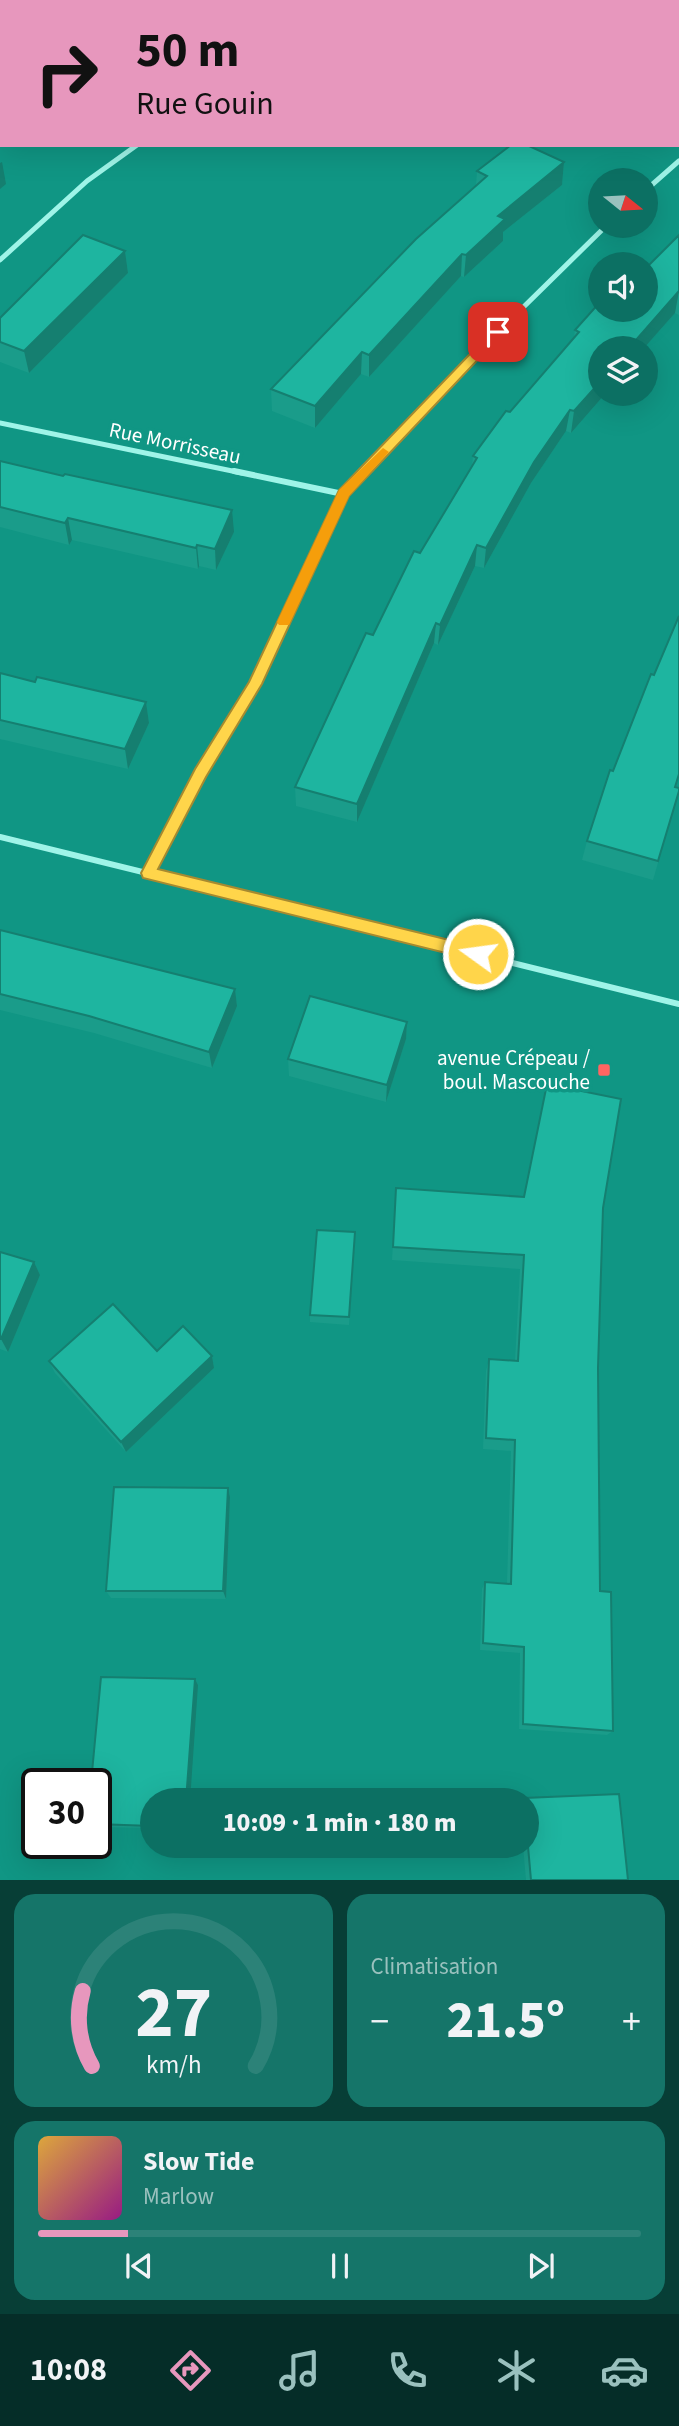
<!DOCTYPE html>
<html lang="fr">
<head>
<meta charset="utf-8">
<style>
  :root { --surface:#0c7063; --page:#157569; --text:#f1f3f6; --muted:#9ac1be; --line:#2c8278; --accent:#e797bd }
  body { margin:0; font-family:"Source Sans 3",sans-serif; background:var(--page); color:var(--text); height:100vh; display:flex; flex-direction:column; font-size:26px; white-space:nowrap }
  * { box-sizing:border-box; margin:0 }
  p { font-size:23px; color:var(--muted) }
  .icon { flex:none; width:38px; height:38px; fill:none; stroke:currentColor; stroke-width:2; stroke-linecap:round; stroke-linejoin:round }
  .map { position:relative; height:1880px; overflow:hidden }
  .details { display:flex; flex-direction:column; gap:14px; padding:14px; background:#073e36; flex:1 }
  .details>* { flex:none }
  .top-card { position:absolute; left:0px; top:0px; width:679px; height:147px; box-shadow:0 7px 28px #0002; background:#e797bd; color:#111; overflow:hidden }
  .needle { width:46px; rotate:108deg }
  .tools { position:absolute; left:588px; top:168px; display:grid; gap:14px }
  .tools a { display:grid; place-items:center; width:70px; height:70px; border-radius:50%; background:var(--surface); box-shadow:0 7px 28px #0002; font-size:35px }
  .speed { position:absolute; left:21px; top:1768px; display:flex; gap:14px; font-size:35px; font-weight:700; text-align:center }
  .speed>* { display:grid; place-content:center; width:91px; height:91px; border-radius:50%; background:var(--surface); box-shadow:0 7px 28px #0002; line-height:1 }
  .speed .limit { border:4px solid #111; border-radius:10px; background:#fff; color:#111 }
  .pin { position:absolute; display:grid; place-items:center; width:60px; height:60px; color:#fff; margin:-30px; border-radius:14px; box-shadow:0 4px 10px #0006 }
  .me { position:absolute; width:77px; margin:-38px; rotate:284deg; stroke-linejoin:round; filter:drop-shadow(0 0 5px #0008) }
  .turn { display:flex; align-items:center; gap:24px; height:147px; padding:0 21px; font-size:32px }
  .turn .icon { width:91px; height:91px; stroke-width:2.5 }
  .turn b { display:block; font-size:49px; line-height:60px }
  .big { font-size:52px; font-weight:800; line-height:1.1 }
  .details .tile { flex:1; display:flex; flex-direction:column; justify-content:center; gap:10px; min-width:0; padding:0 24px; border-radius:21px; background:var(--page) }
  .details .dial { align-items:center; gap:0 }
  .dial svg { height:182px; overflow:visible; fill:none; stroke:var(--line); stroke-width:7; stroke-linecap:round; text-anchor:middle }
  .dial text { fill:var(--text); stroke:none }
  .song { display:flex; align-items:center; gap:21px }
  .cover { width:84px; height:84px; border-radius:10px; background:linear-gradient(135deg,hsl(40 70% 55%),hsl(310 70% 35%)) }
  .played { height:7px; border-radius:4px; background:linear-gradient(90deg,var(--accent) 15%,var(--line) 15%) }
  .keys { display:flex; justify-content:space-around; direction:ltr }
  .heat { display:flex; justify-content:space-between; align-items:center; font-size:38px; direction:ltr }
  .details .tiles { flex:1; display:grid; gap:14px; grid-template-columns:1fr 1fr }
  .tile:last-child { grid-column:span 2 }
  .trip { position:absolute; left:140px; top:1788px; width:399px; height:70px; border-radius:35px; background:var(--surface); box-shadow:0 7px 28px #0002; font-weight:800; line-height:70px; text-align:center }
  .dock { display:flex; height:112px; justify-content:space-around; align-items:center; background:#052d28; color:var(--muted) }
  .dock .icon { width:49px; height:49px }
  .dock .selected { color:var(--accent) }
  .dock b { font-size:32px; color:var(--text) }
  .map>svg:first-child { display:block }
</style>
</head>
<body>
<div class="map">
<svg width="679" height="1880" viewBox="0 0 679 1880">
  <rect width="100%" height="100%" fill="#109684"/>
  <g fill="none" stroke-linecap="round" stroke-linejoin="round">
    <g stroke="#9ff4e8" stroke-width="5">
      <path d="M341,2L344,0"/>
      <path d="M646,190L679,161"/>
      <path d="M0,260L87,181L137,145"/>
      <path d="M0,423L242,473"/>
      <path d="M363,473L498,332L606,226"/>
    </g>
    <g stroke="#9ff4e8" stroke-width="6">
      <path d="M234,471L343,494"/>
      <path d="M0,837L679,1004"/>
      <path d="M148,873L201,773L255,684L343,494L365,471"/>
    </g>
  </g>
  <g fill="#1a9c8a">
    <path d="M490,0H611V2H495Z"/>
    <path d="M564,162L562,185L503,232V241L464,277L461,276L369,377L361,374L315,428L272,411L271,389L476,186L477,171Z"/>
    <path d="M679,235V315L675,313L644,348H600V394H605L571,433L566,431L531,483L484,568L475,566L438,645L434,643L357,822L296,806L295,787L373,635L420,553L472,466L473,456L574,338L575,330L646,310Z"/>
    <path d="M125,251L128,273L29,373L0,362V318Z"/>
    <path d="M0,461L234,532L216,570L199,566L198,569L72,540L69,545L0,527Z"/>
    <path d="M679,616V777L676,787L679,791L653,880L582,860L587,841L613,771Z"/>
    <path d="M0,673L35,682L146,702L149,723L128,769L0,739Z"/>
    <path d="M0,930L235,989L237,1006L212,1068L94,1033L0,1010Z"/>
    <path d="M407,1022L406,1039L386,1102L289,1076L288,1059Z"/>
    <path d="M547,1084L603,1208L598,1368L600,1591L613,1731L607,1735L519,1729L520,1653L480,1650L482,1589L485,1582L507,1583L511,1451L483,1449L486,1371L489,1359L515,1361L520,1269L392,1260L396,1188L524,1197Z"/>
    <path d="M355,1240L349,1325L310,1322V1315Z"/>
    <path d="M0,1252L34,1262L40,1275L8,1352L0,1349Z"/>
    <path d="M157,1351L212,1356L214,1368L126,1452L55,1373L49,1361Z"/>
    <path d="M228,1488L230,1497L226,1599L111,1598L106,1591Z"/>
    <path d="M195,1679L198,1685L152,1801V1828L96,1827V1783Z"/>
    <path d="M524,1798L628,1880H526L523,1846H527V1801H520Z"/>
  </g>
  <g fill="#157f70">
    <path d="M229,0H264L262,2H227Z"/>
    <path d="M591,0H611V2H589Z"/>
    <path d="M2,162L6,184L0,189V163Z"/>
    <path d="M564,162L562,185L503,232V241L464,277L466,255L498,216Z"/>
    <path d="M125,251L128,273L29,373L24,351Z"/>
    <path d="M462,254L461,276L369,377V355Z"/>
    <path d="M679,291L675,313L644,348H629Z"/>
    <path d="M362,352L361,374L315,428V406Z"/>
    <path d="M600,382V394H605L571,433L574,411Z"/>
    <path d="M570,410L566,431L531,483L484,568L486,548L534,462Z"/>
    <path d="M232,510L234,532L216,570L215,549Z"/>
    <path d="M68,518L72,540L69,545L65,523Z"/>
    <path d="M197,545L199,566L198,569L196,548Z"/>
    <path d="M477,545L475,566L438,645L440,625Z"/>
    <path d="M436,623L434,643L357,822V804Z"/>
    <path d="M146,702L149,723L128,769L125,749Z"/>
    <path d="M235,989L237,1006L212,1068L209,1052Z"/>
    <path d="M407,1022L406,1039L386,1102L387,1085Z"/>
    <path d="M34,1262L40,1275L8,1352L1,1339Z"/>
    <path d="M212,1356L214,1368L126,1452L121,1442Z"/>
    <path d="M228,1488L230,1497L226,1599L223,1591Z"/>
    <path d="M195,1679L198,1685L190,1801H186Z"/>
  </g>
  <g fill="#1eb5a0" stroke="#157f70" stroke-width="2">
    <path d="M158,0H229L227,2H156Z"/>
    <path d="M542,0H591L589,2H547Z"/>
    <path d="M511,145H527L564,162L498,216L505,219L466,255L462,254L369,355L362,352L315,406L271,389L416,239L487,176L477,171Z"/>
    <path d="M83,235L125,251L24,351L0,342V318Z"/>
    <path d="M679,235V291L629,348H600V382L574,411L570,410L534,462L486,548L477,545L440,625L436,623L357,804L295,787L366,633L373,635L414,551L420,553L477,458L473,456L506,411L510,412L579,332L575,330L600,302V310H646V268Z"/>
    <path d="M0,461L63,476L65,474L232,510L215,549L197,545L196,548L68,518L65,523L0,507Z"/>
    <path d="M679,616V774L675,787L679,788V791L658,861L587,841L610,770L613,771L651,674L654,675Z"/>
    <path d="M0,673L35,682L37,677L146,702L125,749L0,720Z"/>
    <path d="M0,930L235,989L209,1052L89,1016L0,994Z"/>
    <path d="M310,996L407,1022L387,1085L288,1059Z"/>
    <path d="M547,1084L621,1099L603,1208L598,1368L600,1591L611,1592L613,1731L523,1724L524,1647L483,1643L485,1582L511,1584L515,1440L486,1438L489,1359L518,1361L524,1255L393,1247L396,1188L524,1197Z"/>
    <path d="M317,1230L355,1232L349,1317L310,1315Z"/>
    <path d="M0,1252L34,1262L1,1339H0Z"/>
    <path d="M113,1304L157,1351L183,1326L212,1356L121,1442L49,1361Z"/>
    <path d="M114,1487L228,1488L223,1591H106Z"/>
    <path d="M101,1677L195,1679L186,1801H152V1826L96,1824V1783H91Z"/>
    <path d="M619,1794L628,1880H531L527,1835V1801H524V1798Z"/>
  </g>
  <path fill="#ffd54a" stroke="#a68a30" stroke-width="2" d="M494,329L504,332L349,496L262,684L206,777L158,869L478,947L484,949V959L478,961L143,878L141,873L195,769L249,682L339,490Z"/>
  <path fill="#f59e0b" d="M383,448L389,452L349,496L289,625H279L277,622L339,490Z"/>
  <rect fill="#ff6562" stroke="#109684" stroke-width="2.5" x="597" y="1063" width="14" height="14" rx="3.5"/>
  <g text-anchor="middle" stroke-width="7" stroke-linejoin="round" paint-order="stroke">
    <g font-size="21" fill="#fff" stroke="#109684">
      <text transform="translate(175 443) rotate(12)" y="7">Rue Morrisseau</text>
    </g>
    <g font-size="21" fill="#fff" stroke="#109684" text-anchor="end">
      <text x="590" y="1065">avenue Crépeau /<tspan x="590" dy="24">boul. Mascouche</tspan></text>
    </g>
  </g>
</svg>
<div class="tools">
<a><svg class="needle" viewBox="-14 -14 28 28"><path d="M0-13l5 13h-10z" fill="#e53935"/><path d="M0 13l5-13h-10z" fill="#9ac1be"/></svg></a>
<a><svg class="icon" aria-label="sound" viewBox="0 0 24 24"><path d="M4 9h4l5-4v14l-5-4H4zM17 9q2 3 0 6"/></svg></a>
<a><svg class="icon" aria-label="layers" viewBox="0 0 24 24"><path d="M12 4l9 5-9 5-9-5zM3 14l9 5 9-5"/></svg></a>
</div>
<div class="speed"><div class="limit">30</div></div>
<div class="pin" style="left:498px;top:332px;background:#d93025"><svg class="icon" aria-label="arrive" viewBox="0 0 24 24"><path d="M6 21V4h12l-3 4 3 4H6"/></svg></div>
<svg class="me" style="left:478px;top:954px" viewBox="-20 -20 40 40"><circle r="17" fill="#ffd54a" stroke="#fff" stroke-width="3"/><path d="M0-11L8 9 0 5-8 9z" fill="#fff"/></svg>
<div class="trip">10:09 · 1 min · 180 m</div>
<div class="top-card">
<div class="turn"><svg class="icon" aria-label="right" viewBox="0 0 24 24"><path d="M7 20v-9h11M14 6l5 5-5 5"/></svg><div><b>50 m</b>Rue Gouin</div></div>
</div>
</div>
<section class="details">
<div class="tiles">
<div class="tile dial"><svg viewBox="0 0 100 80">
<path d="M14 69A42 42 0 1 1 86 69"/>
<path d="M14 69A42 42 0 0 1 10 36" stroke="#e797bd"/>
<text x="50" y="56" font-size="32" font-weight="700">27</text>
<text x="50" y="72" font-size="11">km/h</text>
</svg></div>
<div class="tile"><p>Climatisation</p>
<div class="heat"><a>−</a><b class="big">21.5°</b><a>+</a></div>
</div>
<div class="tile">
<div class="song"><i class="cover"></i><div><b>Slow Tide</b><p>Marlow</p></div></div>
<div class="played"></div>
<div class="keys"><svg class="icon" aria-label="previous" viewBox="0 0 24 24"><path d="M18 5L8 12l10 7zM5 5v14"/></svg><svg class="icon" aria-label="pause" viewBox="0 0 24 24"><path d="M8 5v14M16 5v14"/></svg><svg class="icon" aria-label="next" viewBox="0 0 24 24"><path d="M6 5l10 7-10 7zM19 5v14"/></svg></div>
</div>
</div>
</section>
<nav class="dock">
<b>10:08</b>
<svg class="icon selected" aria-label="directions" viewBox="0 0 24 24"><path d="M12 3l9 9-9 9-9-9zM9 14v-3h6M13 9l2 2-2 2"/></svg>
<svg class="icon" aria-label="music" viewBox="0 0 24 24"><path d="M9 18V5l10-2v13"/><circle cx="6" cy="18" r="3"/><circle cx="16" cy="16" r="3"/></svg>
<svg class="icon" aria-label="phone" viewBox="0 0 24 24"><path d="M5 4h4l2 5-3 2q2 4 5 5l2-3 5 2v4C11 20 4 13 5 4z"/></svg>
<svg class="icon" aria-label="climate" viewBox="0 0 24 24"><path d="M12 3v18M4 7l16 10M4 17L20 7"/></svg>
<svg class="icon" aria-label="car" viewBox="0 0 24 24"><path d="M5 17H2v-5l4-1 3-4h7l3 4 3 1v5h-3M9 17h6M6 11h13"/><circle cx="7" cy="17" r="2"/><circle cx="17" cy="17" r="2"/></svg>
</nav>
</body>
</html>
